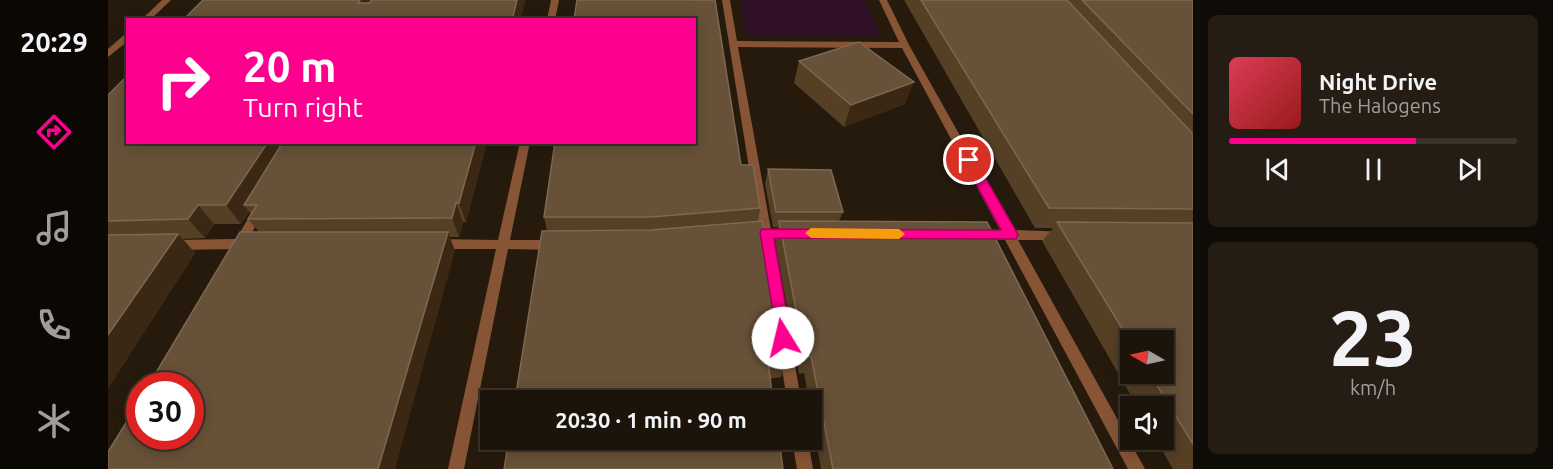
<!DOCTYPE html>
<html lang="en">
<head>
<meta charset="utf-8">
<style>
  :root { --surface:#1c140a; --page:#251d13; --text:#f1f3f6; --muted:#a09e9c; --line:#3a332b; --accent:#fd008e }
  body { margin:0; font-family:Ubuntu,sans-serif; background:var(--page); color:var(--text); height:100vh; display:flex; flex-direction:column; font-size:22px; white-space:nowrap }
  * { box-sizing:border-box; margin:0 }
  p { font-size:20px; color:var(--muted) }
  .icon { flex:none; width:33px; height:33px; fill:none; stroke:currentColor; stroke-width:2; stroke-linecap:round; stroke-linejoin:round }
  .map { position:relative; flex:1; overflow:hidden }
  .panel { display:flex; flex-direction:column; gap:15px; padding:15px; background:#0f0b06; width:360px }
  .panel>* { flex:none }
  .banner { position:absolute; left:18px; top:18px; width:570px; height:126px; border-radius:0px; box-shadow:0 3px 15px #0003,0 0 0 2px var(--line); background:#fd008e; color:#fff; overflow:hidden }
  .needle { width:39px; rotate:279deg }
  .controls { position:absolute; left:1012px; top:330px; display:grid; gap:12px }
  .controls a { display:grid; place-items:center; width:54px; height:54px; border-radius:0px; background:var(--surface); box-shadow:0 3px 15px #0003,0 0 0 2px var(--line); font-size:30px }
  .speed { position:absolute; left:18px; top:372px; display:flex; gap:12px; font-size:30px; font-weight:700; text-align:center }
  .speed>* { display:grid; place-content:center; width:78px; height:78px; border-radius:50%; background:var(--surface); box-shadow:0 3px 15px #0003,0 0 0 2px var(--line); line-height:1 }
  .speed .limit { border:9px solid #d22; background:#fff; color:#111 }
  .pin { position:absolute; display:grid; place-items:center; width:51px; height:51px; color:#fff; margin:-26px; border:3px solid #fff; border-radius:50%; box-shadow:0 2px 6px #0007 }
  .me { position:absolute; width:66px; margin:-33px; rotate:351deg; stroke-linejoin:round; filter:drop-shadow(0 0 4px #0008) }
  .turn { display:flex; align-items:center; gap:21px; height:126px; padding:0 18px; font-size:27px }
  .turn .icon { width:78px; height:78px; stroke-width:2.5 }
  .turn b { display:block; font-size:42px; line-height:51px }
  .panel .widget { flex:1; display:flex; flex-direction:column; justify-content:center; gap:9px; min-width:0; padding:0 21px; border-radius:9px; background:var(--page) }
  .panel .dial { align-items:center; gap:0 }
  .dial b { font-size:78px; line-height:1 }
  .song { display:flex; align-items:center; gap:18px }
  .cover { width:72px; height:72px; border-radius:9px; background:linear-gradient(135deg,hsl(350 70% 55%),hsl(0 70% 35%)) }
  .played { height:6px; border-radius:3px; background:linear-gradient(90deg,var(--accent) 65%,var(--line) 65%) }
  .keys { display:flex; justify-content:space-around; direction:ltr }
  .trip { position:absolute; left:372px; top:390px; width:342px; height:60px; border-radius:0px; background:var(--surface); box-shadow:0 3px 15px #0003,0 0 0 2px var(--line); font-weight:700; line-height:60px; text-align:center }
  main { display:flex; flex:1; min-height:0 }
  .tab-bar { display:flex; flex-direction:column; width:108px; justify-content:space-around; align-items:center; background:#0b0804; color:var(--muted) }
  .tab-bar .icon { width:42px; height:42px }
  .tab-bar .current { color:var(--accent) }
  .tab-bar b { font-size:27px; color:var(--text) }
  .map>svg:first-child { display:block }
</style>
</head>
<body>
<main>
<nav class="tab-bar">
<b>20:29</b>
<svg class="icon current" aria-label="directions" viewBox="0 0 24 24"><path d="M12 3l9 9-9 9-9-9zM9 14v-3h6M13 9l2 2-2 2"/></svg>
<svg class="icon" aria-label="music" viewBox="0 0 24 24"><path d="M9 18V5l10-2v13"/><circle cx="6" cy="18" r="3"/><circle cx="16" cy="16" r="3"/></svg>
<svg class="icon" aria-label="phone" viewBox="0 0 24 24"><path d="M5 4h4l2 5-3 2q2 4 5 5l2-3 5 2v4C11 20 4 13 5 4z"/></svg>
<svg class="icon" aria-label="climate" viewBox="0 0 24 24"><path d="M12 3v18M4 7l16 10M4 17L20 7"/></svg>
</nav>
<div class="map">
<svg width="1085" height="469" viewBox="0 0 1085 469">
  <rect width="100%" height="100%" fill="#261a0d"/>
  <path fill="#301026" d="M632,0H757L774,36H639Z"/>
  <g fill="none" stroke-linecap="round" stroke-linejoin="round">
    <g fill="#875536" fill-rule="evenodd">
      <path d="M443,0H451L447,20H439Z"/>
      <path d="M614,0H622L629,41L791,42L771,0H779L801,45L905,230L959,232L961,235L955,240H910L1037,469H1020L897,240L866,238L864,235L870,230H892L794,48L630,47L663,230L685,228L691,233L685,238H665L693,400H679L653,239L642,240L636,235L638,232L651,230Z"/>
      <path d="M412,142H422L402,240H448L452,242L454,245L452,248L448,250L400,249L356,469H340L388,249H328L324,247L322,244L324,241L328,239L390,240Z"/>
      <path d="M151,206L157,210L140,239L145,243L143,246L131,249L64,250L60,248L58,245L60,242L64,240L128,239L147,207Z"/>
      <path d="M684,440H700L705,469H689Z"/>
    </g>
    <g fill="#875536" fill-rule="evenodd">
      <path d="M54,0H63L42,20H33Z"/>
      <path d="M17,34H20V41L0,57V49Z"/>
    </g>
  </g>
  <g fill="#553f25" fill-rule="evenodd">
    <path d="M796,0H1085V469H1065L1048,440H1056V406H1029L934,241L945,228H927ZM1023,340L1056,374H1023Z"/>
    <path d="M691,61L797,104L736,127L686,83Z"/>
    <path d="M0,95L20,142H379L358,222H355L351,237H341L347,251L151,232L140,219L143,214L141,212L133,224H106L97,238L75,239L87,253L0,388Z"/>
    <path d="M633,165L652,208L650,221L679,360L673,377L662,379L439,231L436,217Z"/>
    <path d="M660,169L735,212L731,221L1005,469H713L704,415V400H701L696,373L691,374L667,240L670,227H665L657,184Z"/>
  </g>
  <g fill="#3a2814">
    <path d="M252,0H268L259,20L250,3Z"/>
    <path d="M409,0H418L412,20H404Z"/>
    <path d="M806,82L797,104L736,127L743,105Z"/>
    <path d="M160,142H184L136,205L141,212L133,224L118,205Z"/>
    <path d="M368,142H379L358,222L351,203Z"/>
    <path d="M348,203L355,222L351,237L344,218Z"/>
    <path d="M90,205L106,224L97,238L80,219Z"/>
    <path d="M340,232L347,251L287,469H270Z"/>
    <path d="M70,234L87,253L0,388V335Z"/>
  </g>
  <g fill="#675138" stroke="#7f6850" stroke-width="1.5">
    <path d="M95,0H252L250,3H262L263,0H409L404,20H75Z"/>
    <path d="M469,0H607L633,165H645L652,208L543,217H436L447,142H586V20H466Z"/>
    <path d="M813,0H959L1085,134V209L941,208Z"/>
    <path d="M974,0H1085V114Z"/>
    <path d="M751,42L806,82L743,105L691,61Z"/>
    <path d="M20,75V142H160L118,205H90L80,219L0,221V95Z"/>
    <path d="M175,142H368L351,203H348L344,218L140,219L149,205H136Z"/>
    <path d="M660,169L723,170L735,212H668Z"/>
    <path d="M654,221L679,360L660,363L665,400H407L434,231L543,230Z"/>
    <path d="M671,221L879,222L1005,469H725L703,356L697,357Z"/>
    <path d="M949,222L1085,223V444L1042,374H1056V340H1023V343Z"/>
    <path d="M132,232H340L270,469H0V452L32,400V436H82V386H40Z"/>
    <path d="M70,234L0,335V235Z"/>
    <path d="M401,440H671L675,469H396Z"/>
  </g>
  <path fill="#fd008e" stroke="#a4005c" stroke-width="1.5" d="M861,156L866,158L908,231L910,235L908,239L666,238L683,338L681,342L675,344L670,342L652,232L654,229L893,230L855,160Z"/>
  <path fill="#f59e0b" d="M703,228L791,229L797,234L791,239L703,238L697,233Z"/>
</svg>
<div class="controls">
<a><svg class="needle" viewBox="-14 -14 28 28"><path d="M0-13l5 13h-10z" fill="#e53935"/><path d="M0 13l5-13h-10z" fill="#a09e9c"/></svg></a>
<a><svg class="icon" aria-label="sound" viewBox="0 0 24 24"><path d="M4 9h4l5-4v14l-5-4H4zM17 9q2 3 0 6"/></svg></a>
</div>
<div class="speed"><div class="limit">30</div></div>
<div class="pin" style="left:861px;top:160px;background:#d93025"><svg class="icon" aria-label="arrive" viewBox="0 0 24 24"><path d="M6 21V4h12l-3 4 3 4H6"/></svg></div>
<svg class="me" style="left:675px;top:338px" viewBox="-20 -20 40 40"><circle r="19" fill="#fff"/><path d="M0-13L10 11 0 6-10 11z" fill="#fd008e"/></svg>
<div class="trip">20:30 · 1 min · 90 m</div>
<div class="banner">
<div class="turn"><svg class="icon" aria-label="right" viewBox="0 0 24 24"><path d="M7 20v-9h11M14 6l5 5-5 5"/></svg><div><b>20 m</b>Turn right</div></div>
</div>
</div>
<section class="panel">
<div class="widget">
<div class="song"><i class="cover"></i><div><b>Night Drive</b><p>The Halogens</p></div></div>
<div class="played"></div>
<div class="keys"><svg class="icon" aria-label="previous" viewBox="0 0 24 24"><path d="M18 5L8 12l10 7zM5 5v14"/></svg><svg class="icon" aria-label="pause" viewBox="0 0 24 24"><path d="M8 5v14M16 5v14"/></svg><svg class="icon" aria-label="next" viewBox="0 0 24 24"><path d="M6 5l10 7-10 7zM19 5v14"/></svg></div>
</div>
<div class="widget dial"><b>23</b><p>km/h</p></div>
</section>
</main>
</body>
</html>
